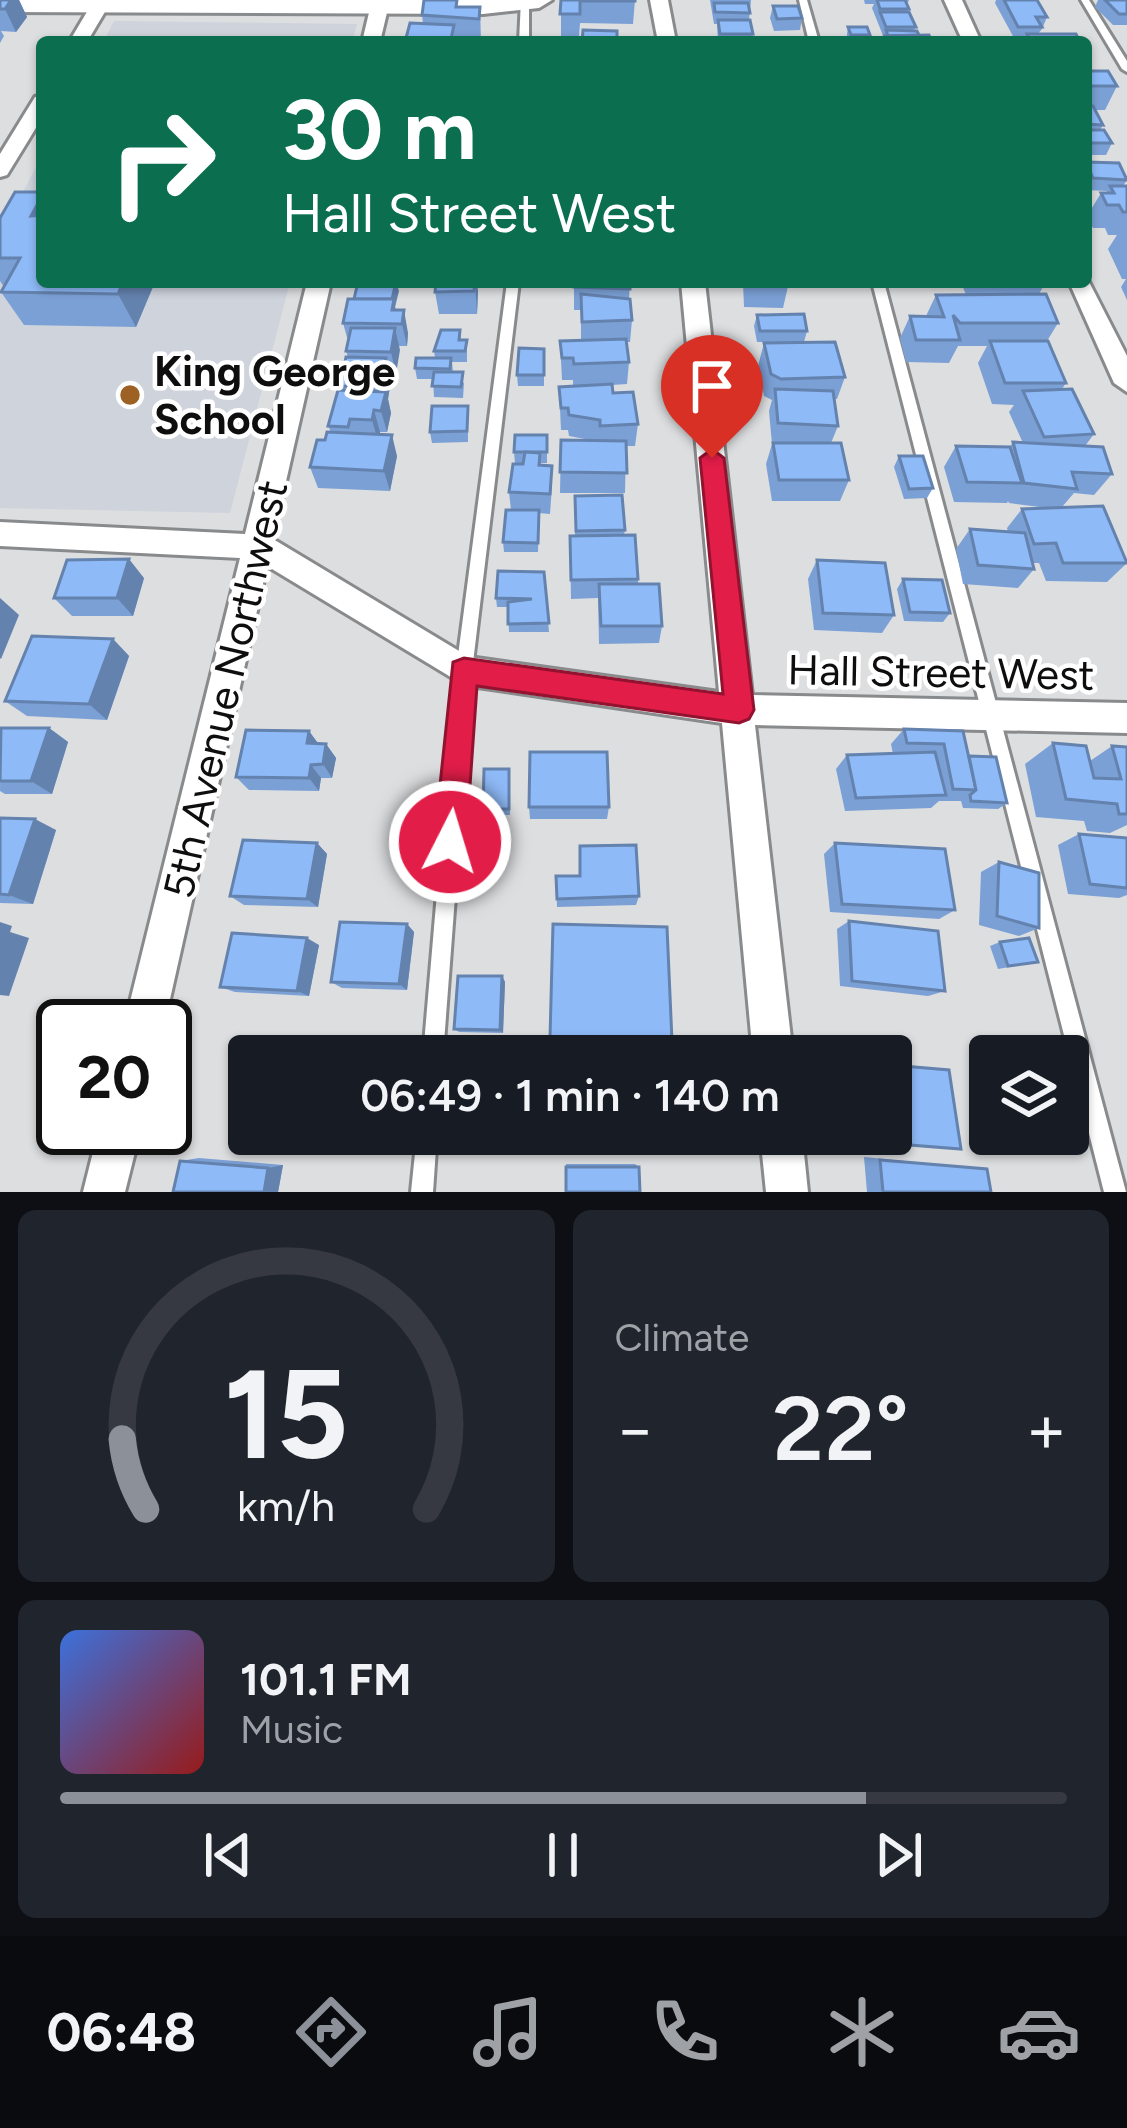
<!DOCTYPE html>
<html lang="en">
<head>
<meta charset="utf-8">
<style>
  :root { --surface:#171b24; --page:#20242c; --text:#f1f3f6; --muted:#9ea1a6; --line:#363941; --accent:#8c9099 }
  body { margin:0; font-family:Figtree,sans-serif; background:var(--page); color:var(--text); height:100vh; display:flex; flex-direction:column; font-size:45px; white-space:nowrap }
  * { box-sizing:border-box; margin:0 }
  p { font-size:39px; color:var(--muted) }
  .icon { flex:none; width:66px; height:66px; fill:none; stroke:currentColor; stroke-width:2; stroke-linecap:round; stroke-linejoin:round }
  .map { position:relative; height:1192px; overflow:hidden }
  .drawer { display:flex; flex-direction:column; gap:18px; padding:18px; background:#0d0f14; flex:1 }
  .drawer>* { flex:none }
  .guide { position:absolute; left:36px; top:36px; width:1056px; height:252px; border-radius:12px; box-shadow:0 3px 9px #0004; background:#0b6e4f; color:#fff; overflow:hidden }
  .fabs { position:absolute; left:969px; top:1035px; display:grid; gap:24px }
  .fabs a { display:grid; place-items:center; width:120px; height:120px; border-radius:12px; background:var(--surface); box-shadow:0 3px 9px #0004; font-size:60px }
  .speed { position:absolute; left:36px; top:999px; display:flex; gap:24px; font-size:60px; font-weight:700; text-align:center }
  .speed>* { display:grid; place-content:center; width:156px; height:156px; border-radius:50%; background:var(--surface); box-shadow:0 3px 9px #0004; line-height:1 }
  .speed .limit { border:6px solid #111; border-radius:18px; background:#fff; color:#111 }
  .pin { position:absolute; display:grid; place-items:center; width:102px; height:102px; color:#fff; margin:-123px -51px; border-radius:50% 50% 50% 0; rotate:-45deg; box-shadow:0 0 12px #0007 }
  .pin .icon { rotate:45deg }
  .me { position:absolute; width:132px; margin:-66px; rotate:5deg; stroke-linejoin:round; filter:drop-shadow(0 0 9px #0008) }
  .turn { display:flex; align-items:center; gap:42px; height:252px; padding:0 48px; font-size:54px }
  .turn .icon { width:156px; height:156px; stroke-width:2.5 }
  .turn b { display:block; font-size:84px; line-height:102px }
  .big { font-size:90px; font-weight:600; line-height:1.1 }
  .drawer .widget { flex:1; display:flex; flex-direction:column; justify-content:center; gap:18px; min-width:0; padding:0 42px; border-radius:18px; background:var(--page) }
  .drawer .dial { align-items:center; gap:0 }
  .dial svg { height:312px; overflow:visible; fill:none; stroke:var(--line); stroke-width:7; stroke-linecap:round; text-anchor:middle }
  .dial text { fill:var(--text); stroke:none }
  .song { display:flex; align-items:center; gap:36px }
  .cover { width:144px; height:144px; border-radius:18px; background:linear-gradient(135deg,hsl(220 70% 55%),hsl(0 70% 35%)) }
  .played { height:12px; border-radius:6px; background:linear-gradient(90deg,var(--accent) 80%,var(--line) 80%) }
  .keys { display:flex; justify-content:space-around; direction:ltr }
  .heat { display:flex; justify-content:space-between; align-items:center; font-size:66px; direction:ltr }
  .drawer .tiles { flex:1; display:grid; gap:18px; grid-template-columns:1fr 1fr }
  .widget:last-child { grid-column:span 2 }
  .trip { position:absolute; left:228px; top:1035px; width:684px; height:120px; border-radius:12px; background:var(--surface); box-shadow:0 3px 9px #0004; font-weight:600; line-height:120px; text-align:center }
  .menu { display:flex; height:192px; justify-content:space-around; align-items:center; background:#090b0e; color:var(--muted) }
  .menu .icon { width:84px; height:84px }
  .menu .active { color:var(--accent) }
  .menu b { font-size:54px; color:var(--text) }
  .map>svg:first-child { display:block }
</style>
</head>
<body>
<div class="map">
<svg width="1127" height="1192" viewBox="0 0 1127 1192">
  <rect width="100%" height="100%" fill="#dddee0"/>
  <g fill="#ced3dc">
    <path d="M114,21H115L357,24L352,42H103Z"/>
    <path d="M42,156V282H290L230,513L0,508V235Z"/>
  </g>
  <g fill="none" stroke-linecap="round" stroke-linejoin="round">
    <g stroke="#888a8c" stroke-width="6">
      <g id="lane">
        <path d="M521,0H529V42H519Z"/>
        <path d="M799,0H807L819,42H809Z"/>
        <path d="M1081,0H1089L1127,61V72L1122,69Z"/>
        <path d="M507,282H519L472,671L443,1056H423L456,671Z"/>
        <path d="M872,282H884L1126,1192H1104Z"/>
        <path d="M417,1134H437L433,1192H411Z"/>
      </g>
    </g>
    <g stroke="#888a8c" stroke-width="6">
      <g id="street">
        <path d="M94,0H112L87,42H69Z"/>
        <path d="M372,0H390L380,42H362Z"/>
        <path d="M650,0H668L676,42H658Z"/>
        <path d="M944,0H962L981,42H963Z"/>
        <path d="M42,95V118L7,175L0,177V154L35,97Z"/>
        <path d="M1086,276L1127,356V392L1114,383L1069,282H1086Z"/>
        <path d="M307,282H331L273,539L469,657L719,692L681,282H705L752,695L1127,703V733L755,725L793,1056H753L722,723L464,685L267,566L164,1026H124L240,558L0,546V522L245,534Z"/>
        <path d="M99,1128H141L125,1192H83Z"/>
        <path d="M760,1134H802L808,1192H766Z"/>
      </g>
    </g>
    <g stroke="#888a8c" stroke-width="6">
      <path id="secondary" d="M0,0H552L539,8L483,14L0,12Z"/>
    </g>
    <use href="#lane" fill="#fff" fill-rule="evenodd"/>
    <use href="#street" fill="#fff" fill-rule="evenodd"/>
    <use href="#secondary" fill="#fff" fill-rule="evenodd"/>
  </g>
  <g fill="#7ba0d5">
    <path d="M0,0H19L27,17L16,32L1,31L4,36L0,43Z"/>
    <path d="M561,0H635L633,24L580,23L579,37H561Z"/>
    <path d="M710,0H751L749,20L753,34L752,41L755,42H718L717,24H714Z"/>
    <path d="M864,0H909L907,4L908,12L916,27L914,30L919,35L932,42H883L884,38L872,8L874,4H865Z"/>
    <path d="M996,0H1037L1047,17L1042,29L1031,42H1024L1025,38H1014L995,3Z"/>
    <path d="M1098,0H1127V25H1113L1095,7Z"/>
    <path d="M773,6L802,18L800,30L774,31L770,18Z"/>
    <path d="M458,7H480L481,42L456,40V42H406V38L423,24L422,15Z"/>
    <path d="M848,27L870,35L868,42H846Z"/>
    <path d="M1086,66L1089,71L1117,86L1105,110H1095L1103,125L1100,130L1112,143L1106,155H1086Z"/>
    <path d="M1086,162L1127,180L1123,186H1127V300L1121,287L1126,279H1122L1108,249L1117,235H1108L1105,228H1093L1087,216L1101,193H1106L1107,191L1086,190Z"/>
    <path d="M0,218L42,282H155L136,327L24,325L1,292L4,287L0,281Z"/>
    <path d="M358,282H402L401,288H398L395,307L408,333L407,346H399L396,374H390L391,380L388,399L391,413L387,432H380L379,435L397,456L390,491L318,488L310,467L331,432L328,426L341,390L340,386L348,357L346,351L348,341L343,323L354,299Z"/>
    <path d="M574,282H630L629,299L632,320L630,342H627L629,362L627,384L612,385L613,393L638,424L635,446H626L625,493H560L561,440L596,441L569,436L568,430H561L559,387L573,386V380H562L560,341L581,340V310H574Z"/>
    <path d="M743,282H789L783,308L744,307Z"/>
    <path d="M961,282H1043L1044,285L1039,294L1058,323L1047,341L1066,383L1062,389L1094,434L1085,446L1112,474L1094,495L1074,493L1062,507L1127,563L1107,582L1046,581L1039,563H1033L1034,569L1018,588L963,584L956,549L970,529L1008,532L1007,528L1022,509L1048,508L1009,503L1008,501L1007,503L954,502L944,467L956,446L1010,447L1013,442L1023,443L1009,412L1014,405L992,404L978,363L987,346H958L949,363L906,362L900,338L910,316H926L936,295H966Z"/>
    <path d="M478,291L477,314H439L435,292Z"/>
    <path d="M757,315L807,331L804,342H757L754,326Z"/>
    <path d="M460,330L461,340H467V362H452L453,372L464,383L463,398L434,397L433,379H417L415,368L435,358L434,351Z"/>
    <path d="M764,343L845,377L837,399H834L838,426L831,443L849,480L840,501H772L766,464L772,444L769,411L772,400L764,396L758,366Z"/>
    <path d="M544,349V386H518L517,375Z"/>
    <path d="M468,406V442L432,443L430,432Z"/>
    <path d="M547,435V463H541V465L552,466V486L550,514L539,513L538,552H504L503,542L511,510L509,492L523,463H515L514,452Z"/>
    <path d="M899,456L933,488L927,498L904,499L894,467Z"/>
    <path d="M575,496L625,530L624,535L638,579V584L662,626L659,643L599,644L598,598L571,599L570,536H575Z"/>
    <path d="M817,560L894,615L882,633L814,630L808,579Z"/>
    <path d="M544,572L549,632H509L508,607H497L496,598Z"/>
    <path d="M144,578L133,616H72L54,598Z"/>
    <path d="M903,579L950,613L943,622L904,621L897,589Z"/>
    <path d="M113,639L129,656L107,720L27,716L5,701Z"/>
    <path d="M1,728H49L68,742L52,794H5L0,791Z"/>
    <path d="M904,729L963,731L969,756L1007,803L998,809L963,808L961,801H939L931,808L845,811L836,769L847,755L893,754L891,744Z"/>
    <path d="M309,731L318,743L326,744L336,758L332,778H321L319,791L249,790L236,777Z"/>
    <path d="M1053,743L1090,761L1112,746L1127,747V825L1110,833L1087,831L1084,821L1036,817L1025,764Z"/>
    <path d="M509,769L510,815H484L483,809Z"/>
    <path d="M529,807H609L607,819H530Z"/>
    <path d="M0,818L56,830L33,904L0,903Z"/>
    <path d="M1079,834L1127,838V895L1119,898L1068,894L1058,845Z"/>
    <path d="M317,843L327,854L318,907L244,905L230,896Z"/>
    <path d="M835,843L955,910L939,919L830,912L824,854Z"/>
    <path d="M580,846L639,896L636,905L557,907L556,876H579Z"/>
    <path d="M999,862L1039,928L1019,936L979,925L981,872Z"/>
    <path d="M849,921L945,991L928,996L840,986L837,929Z"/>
    <path d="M407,924L414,932L407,990L342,988L331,982Z"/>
    <path d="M1000,942L1038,962L998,969L990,946Z"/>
    <path d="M319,945L309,996L235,992L220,987Z"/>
    <path d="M502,976L505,982L503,1033L459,1032L454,1029Z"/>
    <path d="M550,1038L672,1041L665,1046L575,1043H551Z"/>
    <path d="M857,1134H891L872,1142L857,1140Z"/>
    <path d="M864,1157L987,1169L991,1192H867Z"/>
    <path d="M199,1158L283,1165L278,1192L180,1161Z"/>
    <path d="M566,1164H635L639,1167L566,1192Z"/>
  </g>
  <g fill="#6482ae">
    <path d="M11,0H19L27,17L16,32L5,9Z"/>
    <path d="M42,196V234L31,216Z"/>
    <path d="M123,282H155L136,327L118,294Z"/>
    <path d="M396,282L399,291L395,307L398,324L395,323L392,301Z"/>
    <path d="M475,282H477L478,291L477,314Z"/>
    <path d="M404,310L408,333L407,346L402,324Z"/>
    <path d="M395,328L400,350L396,374L391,352Z"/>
    <path d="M386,358L391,380L388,399L391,413L387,432L381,411L384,400L381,387Z"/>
    <path d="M374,410L380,432L378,441L372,420Z"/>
    <path d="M392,435L397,456L390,491L384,471Z"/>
    <path d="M129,559L144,578L133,616L117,598Z"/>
    <path d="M0,598L19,615L1,659L0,658Z"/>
    <path d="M113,639L129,656L107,720L89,704Z"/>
    <path d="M49,728L68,742L52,794L31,781Z"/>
    <path d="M309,731L319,745L307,743Z"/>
    <path d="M326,744L336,758L332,778L323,764Z"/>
    <path d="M311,765L321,778L319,791L309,778Z"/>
    <path d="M35,819L56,830L33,904L9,895Z"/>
    <path d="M317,843L327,854L318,907L307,899Z"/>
    <path d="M0,922L12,926L10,932L29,938L9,996L0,995Z"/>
    <path d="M407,924L414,932L407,990L399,984Z"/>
    <path d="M307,938L319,945L309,996L297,991Z"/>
    <path d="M502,976L505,982L503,1033L500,1030Z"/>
    <path d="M283,1165L278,1192H264L268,1168Z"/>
  </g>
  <g fill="#8fbaf8" stroke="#6482ae" stroke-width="3">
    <path d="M0,0H11L5,9H0Z"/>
    <path d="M424,0H457L456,7H480L479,19L422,15Z"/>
    <path d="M561,0H635V1H580V14H560Z"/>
    <path d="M877,0H905L909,9H880Z"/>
    <path d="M1004,0H1037L1047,17H1036L1042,27H1018Z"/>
    <path d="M1105,0H1127V14H1119Z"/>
    <path d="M714,3H748L750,13L715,12Z"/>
    <path d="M773,6H798L802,18L777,19Z"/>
    <path d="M880,12H909L916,27H886Z"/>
    <path d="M718,20H750L753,34H720Z"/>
    <path d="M410,23L454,25L451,39L406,38Z"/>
    <path d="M848,27H867L870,35H851Z"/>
    <path d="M583,30L617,31V42H582Z"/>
    <path d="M886,30L917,31L919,35L888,36Z"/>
    <path d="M1027,34H1076L1080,42H1031Z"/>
    <path d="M929,35L932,42H893L886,36Z"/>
    <path d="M1086,66L1089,71H1108L1117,86H1086Z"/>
    <path d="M1086,106H1093L1103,125L1086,124Z"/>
    <path d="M1086,130H1104L1112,143H1086Z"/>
    <path d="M1086,162L1119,163L1127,180L1093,178Z"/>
    <path d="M1110,186H1127V212H1123L1119,205H1107L1101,193H1114Z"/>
    <path d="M15,192H42V196L31,216L42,215V282H123L118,294L1,292L20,258H0V218Z"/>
    <path d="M358,282H396L392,299H354Z"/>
    <path d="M436,282H475L474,291L435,292Z"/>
    <path d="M574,282H630V289L574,287Z"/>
    <path d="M749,282H789V285L749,284Z"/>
    <path d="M982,282H1043L1044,285H983Z"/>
    <path d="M581,294L630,299L632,320L582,322Z"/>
    <path d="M1046,294L1058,323H960L953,315L960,340H916L910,316L944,317L936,295Z"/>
    <path d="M348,299H394L392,310H404L402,324L343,323Z"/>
    <path d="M804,314L807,331H760L757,315Z"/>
    <path d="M351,328H395L391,352L346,351Z"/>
    <path d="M441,330H460L459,340H467L465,351H434Z"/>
    <path d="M626,339L629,362L574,364L573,358H562L560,341Z"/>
    <path d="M990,341H1048L1066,383H1005Z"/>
    <path d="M835,342L845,377L781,379L771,374L764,343Z"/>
    <path d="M519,348L544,349V375H517Z"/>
    <path d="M346,357L386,358L381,387L340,386Z"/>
    <path d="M416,358H451L450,369L415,368Z"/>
    <path d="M434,372H463L461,387L432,386Z"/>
    <path d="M612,384L613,393L633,392L638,424L600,426V420L569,415L568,408H561L559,387Z"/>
    <path d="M775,389L833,391L838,426L778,423Z"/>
    <path d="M1072,389L1094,434L1044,437L1023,391Z"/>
    <path d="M338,390L386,392L381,411L374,410L372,420L350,419L348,427L328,426Z"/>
    <path d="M432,406H468L467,431L430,432Z"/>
    <path d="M327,432L392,435L384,471L310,467L317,440H325Z"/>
    <path d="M515,435H547V452H514Z"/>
    <path d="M561,440L626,441L627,473L560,472Z"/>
    <path d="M1013,442L1103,447L1112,474L1072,472L1077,489L1024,483Z"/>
    <path d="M773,443H841L849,480H779Z"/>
    <path d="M956,446L1010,447L1022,483L967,482Z"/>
    <path d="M525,452L540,453L539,465L552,466L550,494L509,492L513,464H523Z"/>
    <path d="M899,456H923L933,488L909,489Z"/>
    <path d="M622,495L625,530L576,531L575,496Z"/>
    <path d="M1103,506L1127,563H1063L1056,543L1034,544L1022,509Z"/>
    <path d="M506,510H539L538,543L503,542Z"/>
    <path d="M970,529L1025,533L1034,569L978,565Z"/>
    <path d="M635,535L638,579L571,580L570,536Z"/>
    <path d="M129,559L117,598H54L67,560Z"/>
    <path d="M817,560L885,563L894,615L823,613Z"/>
    <path d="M498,571L544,572L549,623L508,624V602L532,599L496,598Z"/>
    <path d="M903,579L942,580L950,613L910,612Z"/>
    <path d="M599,584H659L662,626H601Z"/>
    <path d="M32,636L113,639L89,704L5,701Z"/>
    <path d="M1,728H49L31,781H0Z"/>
    <path d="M904,729L963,731L976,790L953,789L944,744L907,743Z"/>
    <path d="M246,730L309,731L307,743L326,744L323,764L311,765L309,778L236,777Z"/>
    <path d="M1053,743L1086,746L1094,778L1121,779L1112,746L1127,747V814H1119L1117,804L1066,799Z"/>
    <path d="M530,752H607L609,807H529Z"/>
    <path d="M935,752L946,795L856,798L847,755Z"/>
    <path d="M969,756L996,757L1007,803L971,801L970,795L976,790Z"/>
    <path d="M484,769H509V809H483Z"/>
    <path d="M0,818L35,819L9,895L0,894Z"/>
    <path d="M1079,834L1127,838V888L1090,884Z"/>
    <path d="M243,840L317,843L307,899L230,896Z"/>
    <path d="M835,843L945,849L955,910L842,904Z"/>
    <path d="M636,845L639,896L557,899L556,876H580V846Z"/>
    <path d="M999,862L1039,873V928L997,916Z"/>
    <path d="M849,921L938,931L945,991L852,981Z"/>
    <path d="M340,922L407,924L399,984L331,982Z"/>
    <path d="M553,924L667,927L672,1041L550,1038Z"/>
    <path d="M232,933L307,938L297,991L220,987Z"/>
    <path d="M1029,938L1038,962L1008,966L1000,942Z"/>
    <path d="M458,976H502L500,1030L454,1029Z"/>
    <path d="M461,1040L519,1042L518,1056H459Z"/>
    <path d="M575,1043L633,1044L634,1056H575Z"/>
    <path d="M891,1065L949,1070L961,1149L872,1142L871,1134H891Z"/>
    <path d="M880,1160L987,1169L991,1192H883Z"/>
    <path d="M180,1161L268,1168L264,1192H173Z"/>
    <path d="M566,1167H639L640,1192H566Z"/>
  </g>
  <path fill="#e11d48" stroke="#92132f" stroke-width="3" d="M712,449L724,458L754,710L749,719L739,723L477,686L466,842L461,853L450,858L439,853L434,842L453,662L464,658L723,694L700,458Z"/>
  <circle fill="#9d6123" stroke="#fff" stroke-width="4.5" cx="130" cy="395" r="12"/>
  <g text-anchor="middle" stroke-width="9" stroke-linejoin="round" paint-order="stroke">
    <g font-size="42" font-weight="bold" fill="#0e0e0f" stroke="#fff" text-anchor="start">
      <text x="154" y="386">King George<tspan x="154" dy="48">School</tspan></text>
    </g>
    <g font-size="42" fill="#0e0e0f" stroke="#fff">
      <text transform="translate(941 672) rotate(1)" y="15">Hall Street West</text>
      <text transform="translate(225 689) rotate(-77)" y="15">5th Avenue Northwest</text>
    </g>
  </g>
</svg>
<div class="fabs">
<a><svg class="icon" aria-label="layers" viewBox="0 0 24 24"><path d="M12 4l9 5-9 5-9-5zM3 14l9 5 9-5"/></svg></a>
</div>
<div class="speed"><div class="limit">20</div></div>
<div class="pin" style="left:712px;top:458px;background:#d93025"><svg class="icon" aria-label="arrive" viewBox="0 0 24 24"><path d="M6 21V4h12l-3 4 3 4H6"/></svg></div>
<svg class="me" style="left:450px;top:842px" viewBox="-20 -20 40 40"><circle r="17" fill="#e11d48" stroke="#fff" stroke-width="3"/><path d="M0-11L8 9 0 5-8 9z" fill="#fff"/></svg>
<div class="trip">06:49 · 1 min · 140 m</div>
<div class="guide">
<div class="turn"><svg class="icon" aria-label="right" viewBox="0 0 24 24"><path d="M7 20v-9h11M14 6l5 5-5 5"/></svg><div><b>30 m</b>Hall Street West</div></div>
</div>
</div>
<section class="drawer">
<div class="tiles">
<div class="widget dial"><svg viewBox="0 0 100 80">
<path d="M14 69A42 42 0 1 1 86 69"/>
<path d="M14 69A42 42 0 0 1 8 51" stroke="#8c9099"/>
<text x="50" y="56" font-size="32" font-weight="700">15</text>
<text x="50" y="72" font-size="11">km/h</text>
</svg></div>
<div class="widget"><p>Climate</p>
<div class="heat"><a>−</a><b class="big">22°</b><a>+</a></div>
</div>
<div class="widget">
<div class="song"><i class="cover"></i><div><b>101.1 FM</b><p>Music</p></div></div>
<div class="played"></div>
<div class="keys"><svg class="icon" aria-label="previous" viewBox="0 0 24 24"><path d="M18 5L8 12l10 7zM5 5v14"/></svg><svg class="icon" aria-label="pause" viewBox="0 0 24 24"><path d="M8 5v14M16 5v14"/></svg><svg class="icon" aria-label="next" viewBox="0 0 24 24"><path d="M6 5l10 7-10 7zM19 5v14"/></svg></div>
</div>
</div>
</section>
<nav class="menu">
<b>06:48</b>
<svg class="icon active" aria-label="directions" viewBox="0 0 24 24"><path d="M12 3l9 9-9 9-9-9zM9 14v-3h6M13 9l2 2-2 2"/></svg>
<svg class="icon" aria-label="music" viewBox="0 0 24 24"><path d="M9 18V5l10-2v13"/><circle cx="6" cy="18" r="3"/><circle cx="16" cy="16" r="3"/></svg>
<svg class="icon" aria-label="phone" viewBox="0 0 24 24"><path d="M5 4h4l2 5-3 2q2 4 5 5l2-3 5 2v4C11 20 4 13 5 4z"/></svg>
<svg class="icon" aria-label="climate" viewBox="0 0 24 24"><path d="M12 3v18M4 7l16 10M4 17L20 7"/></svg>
<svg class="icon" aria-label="car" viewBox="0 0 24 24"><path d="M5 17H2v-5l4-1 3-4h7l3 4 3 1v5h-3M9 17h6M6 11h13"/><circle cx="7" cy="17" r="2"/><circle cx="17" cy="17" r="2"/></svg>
</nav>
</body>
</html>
